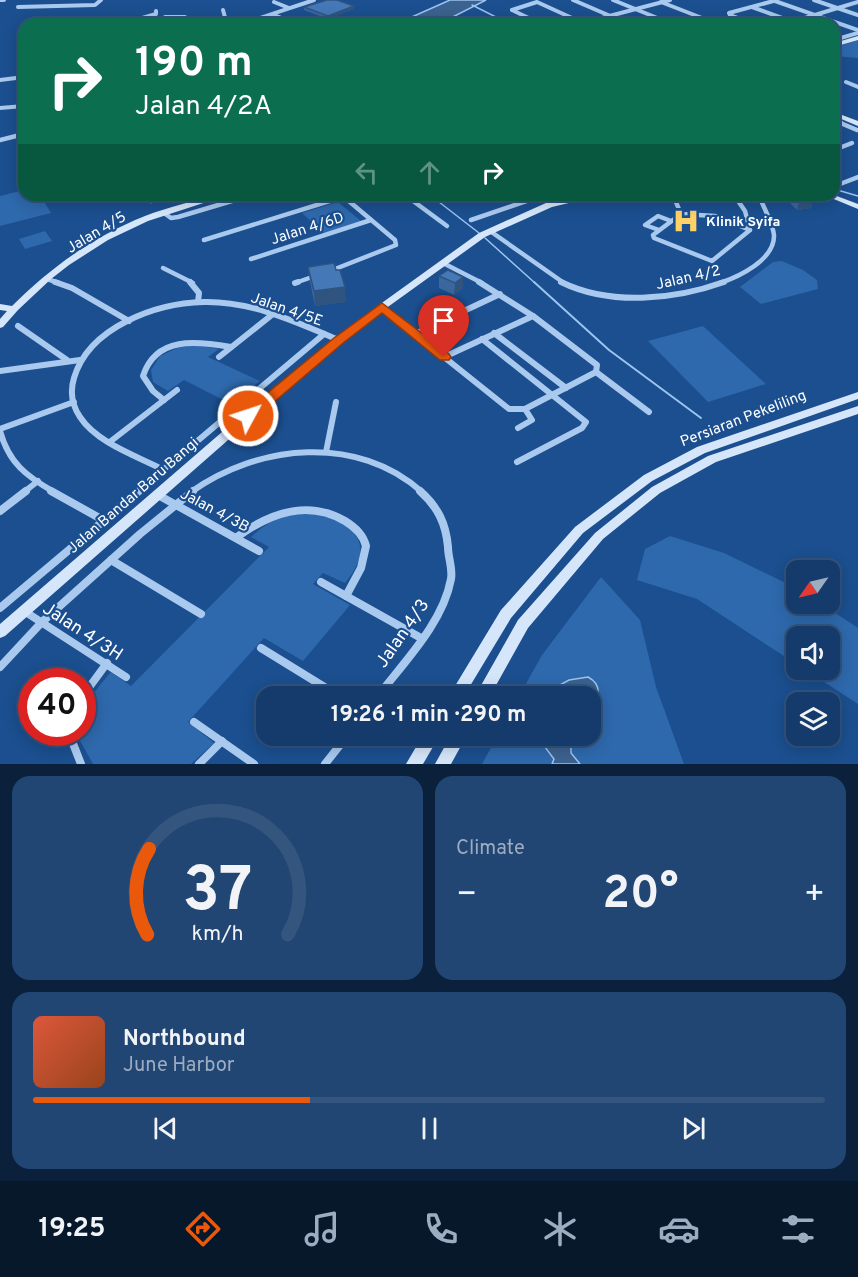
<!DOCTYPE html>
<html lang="en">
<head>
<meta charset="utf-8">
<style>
  :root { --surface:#143b6b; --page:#214673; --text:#f1f3f6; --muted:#9dadc1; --line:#33557e; --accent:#ea580c }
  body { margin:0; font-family:Overpass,sans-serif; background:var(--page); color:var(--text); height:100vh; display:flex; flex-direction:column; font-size:22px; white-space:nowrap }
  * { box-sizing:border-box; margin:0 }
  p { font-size:20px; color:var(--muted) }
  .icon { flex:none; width:33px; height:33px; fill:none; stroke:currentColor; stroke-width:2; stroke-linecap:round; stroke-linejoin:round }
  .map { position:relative; height:764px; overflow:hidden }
  .details { display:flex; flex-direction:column; gap:12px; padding:12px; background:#0b203b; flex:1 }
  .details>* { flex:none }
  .guide { position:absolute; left:18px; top:18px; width:822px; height:183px; border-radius:18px; box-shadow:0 3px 15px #0003,0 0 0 2px var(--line); background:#0b6e4f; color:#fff; overflow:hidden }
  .needle { width:39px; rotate:236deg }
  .tools { position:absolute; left:786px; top:560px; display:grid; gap:12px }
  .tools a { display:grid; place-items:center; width:54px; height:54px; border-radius:12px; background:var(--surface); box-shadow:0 3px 15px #0003,0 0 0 2px var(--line); font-size:30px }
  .speed { position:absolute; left:18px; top:668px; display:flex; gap:12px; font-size:30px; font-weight:700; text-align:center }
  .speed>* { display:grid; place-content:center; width:78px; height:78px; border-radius:50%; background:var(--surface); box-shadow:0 3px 15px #0003,0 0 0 2px var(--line); line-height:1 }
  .speed .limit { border:9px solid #d22; background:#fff; color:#111 }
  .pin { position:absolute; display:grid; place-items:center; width:51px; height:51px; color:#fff; margin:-62px -26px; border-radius:50% 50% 50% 0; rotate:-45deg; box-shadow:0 0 6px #0007 }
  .pin .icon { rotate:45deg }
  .me { position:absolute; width:66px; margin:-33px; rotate:50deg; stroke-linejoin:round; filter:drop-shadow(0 0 4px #0008) }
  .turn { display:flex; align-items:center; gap:21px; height:126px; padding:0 18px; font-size:27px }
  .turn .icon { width:78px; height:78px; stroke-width:2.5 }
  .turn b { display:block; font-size:42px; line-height:51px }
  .lanes { display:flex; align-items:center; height:57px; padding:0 18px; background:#0003; justify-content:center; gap:30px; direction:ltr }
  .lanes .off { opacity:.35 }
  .big { font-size:45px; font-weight:700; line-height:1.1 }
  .details .widget { flex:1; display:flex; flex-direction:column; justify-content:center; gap:9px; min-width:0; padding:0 21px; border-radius:18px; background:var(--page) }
  .details .dial { align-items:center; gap:0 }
  .dial svg { height:156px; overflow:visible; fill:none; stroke:var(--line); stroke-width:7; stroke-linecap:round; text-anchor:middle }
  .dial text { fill:var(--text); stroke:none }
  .song { display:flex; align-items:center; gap:18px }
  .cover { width:72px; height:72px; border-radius:9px; background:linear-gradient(135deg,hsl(10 70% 55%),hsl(20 70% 35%)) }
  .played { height:6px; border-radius:3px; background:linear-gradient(90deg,var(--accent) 35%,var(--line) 35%) }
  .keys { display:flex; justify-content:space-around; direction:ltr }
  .heat { display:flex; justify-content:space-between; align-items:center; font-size:33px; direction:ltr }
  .details .tiles { flex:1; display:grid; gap:12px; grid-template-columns:1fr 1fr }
  .widget:last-child { grid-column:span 2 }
  .trip { position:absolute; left:256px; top:686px; width:345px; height:60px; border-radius:18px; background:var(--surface); box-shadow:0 3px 15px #0003,0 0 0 2px var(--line); font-weight:700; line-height:60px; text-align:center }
  .dock { display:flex; height:96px; justify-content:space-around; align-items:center; background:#08182b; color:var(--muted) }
  .dock .icon { width:42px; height:42px }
  .dock .current { color:var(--accent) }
  .dock b { font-size:27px; color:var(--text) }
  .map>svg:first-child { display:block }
</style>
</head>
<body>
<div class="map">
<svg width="858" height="764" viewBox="0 0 858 764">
  <rect width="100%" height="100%" fill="#1b4f8f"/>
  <g fill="#2e69ad">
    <path d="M858,40V58L834,56V48Z"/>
    <path d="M24,190V195H40L51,213L0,226V196Z"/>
    <path d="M338,202L361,221L324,233L302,213Z"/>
    <path d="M45,231L52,241L25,249L19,239Z"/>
    <path d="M782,261L803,270L817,280L818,289L761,304L740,287L773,262Z"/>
    <path d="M703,326L766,384L708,402L648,341Z"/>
    <path d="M184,345H197L219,349L208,357L260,381L231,404L184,380L168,391L153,382L151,370L160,356Z"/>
    <path d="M297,512C342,515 384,537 345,583L323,573L313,584L350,605L303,661L264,638L188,722L214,743L191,764H93L79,739L80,732H82C83,703 93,693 111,672L131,686L269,547L251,537C265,524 278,517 297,512Z"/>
    <path d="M670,536L724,553L796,588V603H820L858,628V704L804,669H830V636H796V664L697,599L637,580L645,549Z"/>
    <path d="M601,577L640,620L656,687L684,764H482L498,735H591V696H519L542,655Z"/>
  </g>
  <g fill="#3c6290" stroke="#9cc4f0" stroke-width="1.5">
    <path d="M450,0H486L439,24H396Z"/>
    <path d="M588,677C605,686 597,700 591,714V696H555L558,686L569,680Z"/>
    <path d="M536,735H571V753L580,764H552L554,759Z"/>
  </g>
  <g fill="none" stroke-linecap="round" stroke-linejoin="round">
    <g stroke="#9cc4f0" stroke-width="1.5">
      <path d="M472,5L510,24"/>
      <path d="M834,189L858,196"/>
      <path d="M430,195L479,233"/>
      <path d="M485,238L535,283"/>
    </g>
    <path stroke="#9cc4f0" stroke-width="2" d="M534,282L609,350L701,418"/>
    <g stroke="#a9c9ee" stroke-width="4">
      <path d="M0,0H4"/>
      <path d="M573,0L629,24"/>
      <path d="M613,0L672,24"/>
      <path d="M814,0L858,15"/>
      <path d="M775,1L858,30"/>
      <path d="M274,2L289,8"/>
      <path d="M661,2L702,18"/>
      <path d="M18,7L95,5L101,0"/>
      <path d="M752,7L793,22"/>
      <path d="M223,10L226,21"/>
      <path d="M512,10L537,2L583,23"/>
      <path d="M512,10L541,24"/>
      <path d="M274,15L297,24"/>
      <path d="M730,15L729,13L777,0"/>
      <path d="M730,15L754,24"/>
      <path d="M165,17H185L188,24"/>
      <path d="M141,21L139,19L156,14V11"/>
      <path d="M141,21L150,24"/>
      <path d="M248,22L314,0"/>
      <path d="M195,24L234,20"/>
      <path d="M579,24L670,0"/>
      <path d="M696,24H708"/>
      <path d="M785,24L858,2"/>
      <path d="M834,40L858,33"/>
      <path d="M0,80L24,77"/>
      <path d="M846,82L858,87"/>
      <path d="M0,108L24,106"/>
      <path d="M834,120L842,123"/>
    </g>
    <g stroke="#a9c9ee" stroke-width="4.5">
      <path d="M838,122L857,130"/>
      <path d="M0,140L24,134"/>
      <path d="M834,150L852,143"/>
      <path d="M834,183L840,184L858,177"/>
      <path d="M405,195L447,226"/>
      <path d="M438,195L442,198L452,195"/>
      <path d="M673,195L681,214"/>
      <path d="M151,201L176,195"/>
      <path d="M164,213L171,218L178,217L252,195"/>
      <path d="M681,214L653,235L654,238L712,261L750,230L745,211L734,195"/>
      <path d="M681,214L715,216L750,230"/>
      <path d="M471,220L538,197"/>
      <path d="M659,230L645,225L658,216L671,221"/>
      <path d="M490,231L564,283"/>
      <path d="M204,240L349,195"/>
      <path d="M251,259L371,220"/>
      <path d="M443,263L482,283"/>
      <path d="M163,268L193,283"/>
      <path d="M330,271L396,245L395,240L344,197"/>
      <path d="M47,279L59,283"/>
      <path d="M295,283L315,276"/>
      <path d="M720,283C738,277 775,260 774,235C773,223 763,207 759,195"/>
    </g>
    <g stroke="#a9c9ee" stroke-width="6">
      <path d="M55,282L72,288L129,321"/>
      <path d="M190,282L199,293L198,302"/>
      <path d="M479,282L533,316"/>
      <path d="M561,282C610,306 674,300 724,282"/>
      <path d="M295,283L298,282"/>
      <path d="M382,307L444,357"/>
      <path d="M533,316L597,365L596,372L525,409H509L444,357Z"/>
      <path d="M18,326L67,360"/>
      <path d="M494,333L566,388"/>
      <path d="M415,334L500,294"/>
      <path d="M482,339L586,422L582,428L517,462"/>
      <path d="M219,357L273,314"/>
      <path d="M0,371L80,360"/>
      <path d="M596,372L649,412"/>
      <path d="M164,400L153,391L143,376C156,336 196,341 231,347"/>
      <path d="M518,428L532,420L525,409"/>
      <path d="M0,429L74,402"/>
      <path d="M0,431C9,463 26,476 54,492"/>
      <path d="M111,441L177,390"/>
      <path d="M326,452L336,402"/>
      <path d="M164,470C137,456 97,443 80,417C72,405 70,391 74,378C89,327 156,303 204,302C252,301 296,322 339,340"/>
      <path d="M24,492L38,481"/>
      <path d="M137,492L324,334"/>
      <path d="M191,492C258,444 358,434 422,492"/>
    </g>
    <g stroke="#a9c9ee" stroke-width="8">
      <path d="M51,491L103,520"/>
      <path d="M158,495L259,551"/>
      <path d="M0,511L26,491"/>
      <path d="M237,537C270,513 307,499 345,521C355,527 363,534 366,546L361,568L346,596"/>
      <path d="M111,560L201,614"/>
      <path d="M321,582L421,638"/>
      <path d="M0,608L139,491"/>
      <path d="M24,611L126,677"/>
      <path d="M261,648L339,696"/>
      <path d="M0,667L42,622L140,534L193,491"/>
      <path d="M378,696C404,662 443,623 451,579C453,568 448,558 448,547C446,524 438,507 420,491"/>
      <path d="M82,697L107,663"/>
      <path d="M194,722L254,764"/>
      <path d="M73,732L72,741L81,764"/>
      <path d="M199,764L222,741"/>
      <path d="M325,764L348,735"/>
    </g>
    <g fill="#d6e6fa" fill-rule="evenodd">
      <path d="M858,36V40L834,47V43Z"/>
      <path d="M834,112L858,121V126L834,116Z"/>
      <path d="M215,195H228L148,221L108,240L69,265L51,279L18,310L3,327L0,328V319L7,311L0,310V304L12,306C50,268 94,236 145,216C168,207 192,202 215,195Z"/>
      <path d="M581,195H595L594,197L552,207L485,237L385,309L343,342L252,419L5,636L0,638V624L244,413L335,338L379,305L479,233L546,203Z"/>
      <path d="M824,195H834L858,204V209Z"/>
      <path d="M858,392V399L705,453L652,481L583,533L511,618L464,696H449L501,610L575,527L644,475L697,447Z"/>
      <path d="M858,406V414L716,462L660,493L603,539L528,628L490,696H475L518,620L595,533L652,487L708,456Z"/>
      <path d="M423,735H440L423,764H406Z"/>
      <path d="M451,735H467L451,764H435Z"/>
    </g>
  </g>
  <g fill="#3a679d">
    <path d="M354,6V9L328,19L304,10V7Z"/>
    <path d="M790,195H815L811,208L797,210L788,201Z"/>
    <path d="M308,267L346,302L315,306L310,282Z"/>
    <path d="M439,276L463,277V288L454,295L439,288Z"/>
  </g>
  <g fill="#305480">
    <path d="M354,6V9L328,19V16Z"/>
    <path d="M801,195H815L811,208L797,210Z"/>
    <path d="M463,277V288L454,295L455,283Z"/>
    <path d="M345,287L346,302L315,306L314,291Z"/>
  </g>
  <g fill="#4478b7" stroke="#305480" stroke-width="1.5">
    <path d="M327,0H337L354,6L328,16L304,7Z"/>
    <path d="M334,263L336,270H340L345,287L314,291L308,267Z"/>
    <path d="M448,270L463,277L455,283L439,276Z"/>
  </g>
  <path fill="#ea580c" stroke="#983908" stroke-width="1.5" d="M382,303L449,354L451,357L449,360H440L382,313L343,343L253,420H243L241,416L243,413L334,338Z"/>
  <defs>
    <g id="hospital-bare" transform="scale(2.07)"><path d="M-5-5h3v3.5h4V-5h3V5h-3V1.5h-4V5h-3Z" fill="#ffd166" stroke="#1b4f8f" stroke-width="2.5" paint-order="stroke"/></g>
  </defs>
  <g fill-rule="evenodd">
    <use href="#hospital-bare" x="686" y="221"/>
  </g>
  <g text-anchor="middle" stroke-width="4.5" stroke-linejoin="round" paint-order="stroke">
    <g font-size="14" font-weight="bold" fill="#fff" stroke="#1b4f8f" text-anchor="start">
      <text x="706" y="226">Klinik Syifa</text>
    </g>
    <g font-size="15" fill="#fff" stroke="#1b4f8f">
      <text transform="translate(307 228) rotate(-18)" y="5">Jalan 4/6D</text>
      <text transform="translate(96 232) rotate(-31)" y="5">Jalan 4/5</text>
      <text transform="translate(688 277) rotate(-13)" y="5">Jalan 4/2</text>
      <text transform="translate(287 309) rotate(19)" y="5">Jalan 4/5E</text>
      <text transform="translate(743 418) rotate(-21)" y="5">Persiaran Pekeliling</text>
      <text transform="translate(133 495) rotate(-41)" y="5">Jalan Bandar Baru Bangi</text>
      <text transform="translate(215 510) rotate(28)" y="5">Jalan 4/3B</text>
    </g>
    <g font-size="18" fill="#fff" stroke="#1b4f8f">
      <text transform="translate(83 631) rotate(33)" y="6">Jalan 4/3H</text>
      <text transform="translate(402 633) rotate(-55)" y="6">Jalan 4/3</text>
    </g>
  </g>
</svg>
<div class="tools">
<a><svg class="needle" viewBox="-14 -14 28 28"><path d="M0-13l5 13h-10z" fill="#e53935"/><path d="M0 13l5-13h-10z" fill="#9dadc1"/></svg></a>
<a><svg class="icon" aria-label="sound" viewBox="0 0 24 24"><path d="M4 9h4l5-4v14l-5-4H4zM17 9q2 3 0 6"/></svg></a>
<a><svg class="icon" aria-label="layers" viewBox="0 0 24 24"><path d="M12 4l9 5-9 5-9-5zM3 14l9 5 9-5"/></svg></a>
</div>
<div class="speed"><div class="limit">40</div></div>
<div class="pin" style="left:444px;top:357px;background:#d93025"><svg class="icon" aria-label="arrive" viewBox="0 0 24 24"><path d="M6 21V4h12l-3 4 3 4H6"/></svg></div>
<svg class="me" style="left:248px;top:416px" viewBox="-20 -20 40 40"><circle r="17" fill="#ea580c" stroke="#fff" stroke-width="3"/><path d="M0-11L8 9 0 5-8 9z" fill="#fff"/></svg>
<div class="trip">19:26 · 1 min · 290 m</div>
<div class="guide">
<div class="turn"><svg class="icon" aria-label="right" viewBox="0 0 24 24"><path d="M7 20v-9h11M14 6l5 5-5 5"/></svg><div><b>190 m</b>Jalan 4/2A</div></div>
<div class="lanes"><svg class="icon off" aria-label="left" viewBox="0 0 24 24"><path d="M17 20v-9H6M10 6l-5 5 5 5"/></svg><svg class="icon off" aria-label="ahead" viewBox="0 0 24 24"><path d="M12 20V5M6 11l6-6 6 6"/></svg><svg class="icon" aria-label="right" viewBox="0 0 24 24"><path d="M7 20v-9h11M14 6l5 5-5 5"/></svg></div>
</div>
</div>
<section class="details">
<div class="tiles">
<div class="widget dial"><svg viewBox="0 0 100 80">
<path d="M14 69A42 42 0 1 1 86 69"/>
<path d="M14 69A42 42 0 0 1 15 25" stroke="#ea580c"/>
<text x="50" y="56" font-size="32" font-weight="700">37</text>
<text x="50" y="72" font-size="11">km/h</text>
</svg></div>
<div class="widget"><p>Climate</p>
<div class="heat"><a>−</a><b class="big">20°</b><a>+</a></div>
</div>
<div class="widget">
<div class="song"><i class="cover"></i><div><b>Northbound</b><p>June Harbor</p></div></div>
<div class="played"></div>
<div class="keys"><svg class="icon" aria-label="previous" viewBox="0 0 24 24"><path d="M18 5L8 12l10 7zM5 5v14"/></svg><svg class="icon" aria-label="pause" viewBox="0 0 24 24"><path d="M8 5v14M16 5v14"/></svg><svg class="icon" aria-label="next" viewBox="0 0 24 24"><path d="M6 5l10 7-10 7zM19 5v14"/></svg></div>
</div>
</div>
</section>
<nav class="dock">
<b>19:25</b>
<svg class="icon current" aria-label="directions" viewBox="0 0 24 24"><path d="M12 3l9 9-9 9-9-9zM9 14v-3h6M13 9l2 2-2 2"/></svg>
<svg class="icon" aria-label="music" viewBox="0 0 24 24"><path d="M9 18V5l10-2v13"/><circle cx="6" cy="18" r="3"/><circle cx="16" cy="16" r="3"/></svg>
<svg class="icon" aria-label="phone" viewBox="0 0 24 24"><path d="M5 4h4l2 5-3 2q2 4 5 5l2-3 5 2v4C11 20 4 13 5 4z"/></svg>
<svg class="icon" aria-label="climate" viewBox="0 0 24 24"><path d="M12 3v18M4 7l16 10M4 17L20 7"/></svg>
<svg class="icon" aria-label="car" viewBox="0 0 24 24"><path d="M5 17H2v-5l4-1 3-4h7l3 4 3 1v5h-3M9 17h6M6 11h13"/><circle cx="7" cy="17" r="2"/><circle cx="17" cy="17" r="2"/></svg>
<svg class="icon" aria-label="filters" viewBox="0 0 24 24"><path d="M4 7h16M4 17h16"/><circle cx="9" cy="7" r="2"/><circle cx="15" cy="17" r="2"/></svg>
</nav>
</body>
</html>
